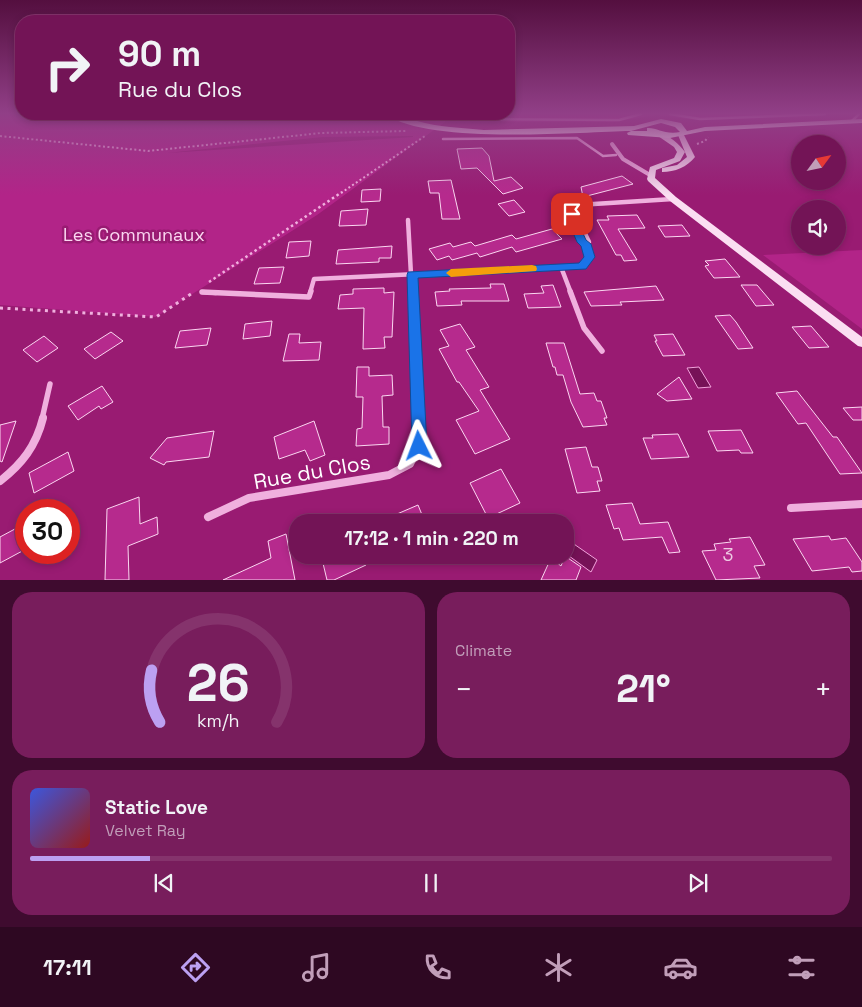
<!DOCTYPE html>
<html lang="en">
<head>
<meta charset="utf-8">
<style>
  :root { --surface:#731456; --page:#781d5c; --text:#f1f3f6; --muted:#c19eb9; --line:#85336c; --accent:#bca0f2 }
  body { margin:0; font-family:"Space Grotesk",sans-serif; background:var(--page); color:var(--text); height:100vh; display:flex; flex-direction:column; font-size:19px; white-space:nowrap }
  * { box-sizing:border-box; margin:0 }
  p { font-size:16px; color:var(--muted) }
  .icon { flex:none; width:28px; height:28px; fill:none; stroke:currentColor; stroke-width:2; stroke-linecap:round; stroke-linejoin:round }
  .map { position:relative; height:580px; overflow:hidden }
  .side { display:flex; flex-direction:column; gap:12px; padding:12px; background:#3f0b2f; flex:1 }
  .side>* { flex:none }
  .hud { position:absolute; left:15px; top:15px; width:500px; height:105px; border-radius:20px; box-shadow:0 2px 8px #0003,0 0 0 1px var(--line); background:#731456; color:var(--text); overflow:hidden }
  .needle { width:32px; rotate:57deg }
  .buttons { position:absolute; left:791px; top:135px; display:grid; gap:10px }
  .buttons a { display:grid; place-items:center; width:55px; height:55px; border-radius:50%; background:var(--surface); box-shadow:0 2px 8px #0003,0 0 0 1px var(--line); font-size:25px }
  .speed { position:absolute; left:15px; top:499px; display:flex; gap:10px; font-size:25px; font-weight:700; text-align:center }
  .speed>* { display:grid; place-content:center; width:65px; height:65px; border-radius:50%; background:var(--surface); box-shadow:0 2px 8px #0003,0 0 0 1px var(--line); line-height:1 }
  .speed .limit { border:8px solid #d22; background:#fff; color:#111 }
  .pin { position:absolute; display:grid; place-items:center; width:42px; height:42px; color:#fff; margin:-21px; border-radius:10px; box-shadow:0 2px 8px #0006 }
  .me { position:absolute; width:55px; margin:-28px; rotate:357deg; stroke-linejoin:round; filter:drop-shadow(0 0 4px #0008) }
  .turn { display:flex; align-items:center; gap:18px; height:105px; padding:0 20px; font-size:22px }
  .turn .icon { width:65px; height:65px; stroke-width:2.5 }
  .turn b { display:block; font-size:35px; line-height:42px }
  .big { font-size:38px; font-weight:700; line-height:1.1 }
  .side .card { flex:1; display:flex; flex-direction:column; justify-content:center; gap:8px; min-width:0; padding:0 18px; border-radius:20px; background:var(--page) }
  .side .dial { align-items:center; gap:0 }
  .dial svg { height:130px; overflow:visible; fill:none; stroke:var(--line); stroke-width:7; stroke-linecap:round; text-anchor:middle }
  .dial text { fill:var(--text); stroke:none }
  .song { display:flex; align-items:center; gap:15px }
  .cover { width:60px; height:60px; border-radius:8px; background:linear-gradient(135deg,hsl(230 70% 55%),hsl(0 70% 35%)) }
  .played { height:5px; border-radius:2px; background:linear-gradient(90deg,var(--accent) 15%,var(--line) 15%) }
  .keys { display:flex; justify-content:space-around; direction:ltr }
  .heat { display:flex; justify-content:space-between; align-items:center; font-size:28px; direction:ltr }
  .side .tiles { flex:1; display:grid; gap:12px; grid-template-columns:1fr 1fr }
  .card:last-child { grid-column:span 2 }
  .trip { position:absolute; left:289px; top:514px; width:285px; height:50px; border-radius:20px; background:var(--surface); box-shadow:0 2px 8px #0003,0 0 0 1px var(--line); font-weight:700; line-height:50px; text-align:center }
  .menu { display:flex; height:80px; justify-content:space-around; align-items:center; background:#2e0822; color:var(--muted) }
  .menu .icon { width:35px; height:35px }
  .menu .current { color:var(--accent) }
  .menu b { font-size:22px; color:var(--text) }
  .map>svg:first-child { display:block }
</style>
</head>
<body>
<div class="map">
<svg width="862" height="580" viewBox="0 0 862 580">
  <rect width="100%" height="100%" fill="#991b72"/>
  <g fill="#b22488" fill-rule="evenodd">
    <path d="M0,114H447L445,122L317,215L156,317L0,305ZM413,136V137L167,153L323,137Z"/>
    <path d="M475,114H831L818,117L694,120L657,115L613,122H504L491,120Z"/>
    <path d="M862,250V329L763,255Z"/>
  </g>
  <g fill="#761257" stroke="#f2a3dc">
    <path d="M699,367L711,387L698,388L687,368Z"/>
    <path d="M571,542L597,560L591,572L565,553Z"/>
  </g>
  <g fill="#b62a8d" stroke="#fbd7f1">
    <path d="M482,148L489,156L494,181L511,177L523,188L503,194L477,168L461,169L457,149Z"/>
    <path d="M622,176L633,184L583,197L581,187Z"/>
    <path d="M451,180L460,219H442L439,193H430L428,181Z"/>
    <path d="M381,189L380,201L361,202L362,190Z"/>
    <path d="M514,200L525,212L509,216L498,204Z"/>
    <path d="M368,209L366,225L339,226L341,211Z"/>
    <path d="M637,215L645,228L618,229L637,260L624,261L621,255H616L597,220H609L607,216Z"/>
    <path d="M682,225L690,236L665,237L658,226Z"/>
    <path d="M552,229L562,239L516,252L512,247L480,257L477,253L452,260L449,256L437,260L429,249L450,243L453,247L471,242L475,246L512,235L516,239Z"/>
    <path d="M311,241L309,256L286,258L289,242Z"/>
    <path d="M392,246L391,258H379V262L336,264L338,250Z"/>
    <path d="M725,259L740,277L714,278L705,266L709,265L705,261Z"/>
    <path d="M284,267L280,283L254,284L259,268Z"/>
    <path d="M490,284H504L509,301H461L462,305L437,306L435,292L450,291L449,289L491,288Z"/>
    <path d="M553,285L561,307L528,308L524,294L544,293L541,286Z"/>
    <path d="M741,285H757L774,305L756,306Z"/>
    <path d="M656,286L664,300L620,302L622,305L591,306L584,292Z"/>
    <path d="M384,288V293L394,292L392,337H384L385,348L363,349L364,308L338,309L340,295L353,294V289Z"/>
    <path d="M730,315L736,322L753,348L738,349L715,316Z"/>
    <path d="M272,321L270,336L243,339L245,324Z"/>
    <path d="M460,324L475,347L466,350L489,387L480,390L510,439L475,454L456,420L479,411L459,382H457L439,349L449,346L440,330Z"/>
    <path d="M811,326L829,347L809,348L792,327Z"/>
    <path d="M211,328L207,345L175,348L180,331Z"/>
    <path d="M111,332L123,341L95,359L84,349Z"/>
    <path d="M289,334H300L299,343L321,342L319,360L283,361Z"/>
    <path d="M673,334L685,355L663,356L655,341H657L654,335Z"/>
    <path d="M44,336L58,348L37,362L23,350Z"/>
    <path d="M546,343H564L580,394L594,393L597,401H601L607,418H604L607,425L583,427L571,402L563,375H557L555,367H553Z"/>
    <path d="M357,367H369V376L392,375L393,395L382,396L383,427H389V444L356,446L357,429L362,428L363,397H356Z"/>
    <path d="M679,377L692,399L667,401L657,394Z"/>
    <path d="M102,386L113,402L101,409L99,406L78,420L68,406Z"/>
    <path d="M797,391L833,437H837L862,473L840,474L806,423L798,424L776,393Z"/>
    <path d="M862,407V420H853L843,408Z"/>
    <path d="M16,421L2,462L0,461V425Z"/>
    <path d="M314,421L325,455L310,461L305,450L279,459L274,437Z"/>
    <path d="M741,430L753,453H741L739,450L717,451L708,431Z"/>
    <path d="M214,431L209,457L166,462L164,465L150,458L167,438Z"/>
    <path d="M678,434L689,457L651,459L643,438H653L652,435Z"/>
    <path d="M586,447L592,467H598L602,481H597L600,491L577,493L565,449Z"/>
    <path d="M68,452L74,471L34,493L29,473Z"/>
    <path d="M501,469L520,503L488,518L470,483Z"/>
    <path d="M139,497L140,524L157,517L158,534L128,546L129,580H105L107,509Z"/>
    <path d="M632,503L640,524L668,522L680,552L669,553L662,537L623,540L619,528L614,529L606,505Z"/>
    <path d="M418,505L425,522H401L397,514Z"/>
    <path d="M26,523V549L0,563V537Z"/>
    <path d="M286,534L295,580H223L271,558L268,541Z"/>
    <path d="M829,536L831,540L846,538L862,562V571L852,572L849,567L812,571L793,539Z"/>
    <path d="M750,537L765,565L754,566L760,578L716,580L702,551L716,550L714,544L731,542L729,539Z"/>
    <path d="M321,555H363L366,565L334,580H327Z"/>
    <path d="M565,556L581,567L576,580H541L551,558L561,566Z"/>
  </g>
  <g fill="none" stroke-linecap="round" stroke-linejoin="round">
    <g stroke="#f0b0de" stroke-width="2" stroke-dasharray="2 2.5" stroke-linecap="butt">
      <path d="M432,114L441,118"/>
      <path d="M0,136L148,151L321,133L406,131"/>
      <path d="M697,144L705,141L708,137"/>
      <path d="M341,193L425,136"/>
    </g>
    <path stroke="#f0b0de" stroke-width="2.5" stroke-dasharray="2.5 3" stroke-linecap="butt" d="M209,282L342,192"/>
    <path stroke="#f0b0de" stroke-width="3" stroke-dasharray="3 4.5" stroke-linecap="butt" d="M0,308L156,317L194,292"/>
    <g stroke="#f0b0de" stroke-width="2.5">
      <path d="M479,114L490,119L619,120L641,114"/>
      <path d="M670,114L700,119L825,114"/>
      <path d="M852,121L859,114"/>
      <path d="M443,139L577,138L603,156L616,155"/>
    </g>
    <path stroke="#f0b0de" stroke-width="4" d="M612,144L623,159L650,175"/>
    <g stroke="#f0b0de" stroke-width="4.5">
      <path d="M572,214L577,217L589,242L586,244"/>
      <path d="M408,220L412,293"/>
      <path d="M561,267L571,293"/>
      <path d="M202,292L216,293"/>
      <path d="M310,293L314,279L582,266L590,257L586,244L582,242L570,216L578,205L673,199"/>
    </g>
    <g stroke="#f0b0de" stroke-width="5.5">
      <path d="M411,291L418,419"/>
      <path d="M570,291L584,328L602,351"/>
      <path d="M202,292L309,297L311,291"/>
      <path d="M42,419L50,384"/>
    </g>
    <g stroke="#f0b0de" stroke-width="8">
      <path d="M0,481C22,464 36,446 43,418"/>
      <path d="M791,508L862,504"/>
      <path d="M208,517L249,498L389,475L410,464L419,446L418,418"/>
    </g>
    <g fill="#fbdef2" fill-rule="evenodd">
      <path d="M681,133L684,135L695,157C687,167 675,172 662,172V168L677,165L687,157L678,135Z"/>
      <path d="M658,134C668,133 679,144 685,152L680,161L656,170L655,178L676,197L862,337V347L858,346L670,201L648,181L647,179L650,167L674,158L677,152L674,147L658,136Z"/>
    </g>
    <path fill="#fff9fd" fill-rule="evenodd" d="M386,114C398,114 406,119 417,121C438,127 462,128 484,130L634,126L661,119L681,123L687,131L705,127L862,119V123L705,131L670,138L628,135L627,133L631,131C576,132 427,145 386,114ZM661,123L675,127L680,132C664,135 657,127 647,128V131H631Z"/>
  </g>
  <linearGradient id="sky" x2="0" y2="1"><stop stop-color="#540f3f"/><stop offset="0.58" stop-color="#913f87"/><stop offset="1" stop-color="#913f87" stop-opacity="0"/></linearGradient>
  <rect width="862" height="195" fill="url(#sky)"/>
  <path fill="#1a73e8" stroke="#114b97" d="M572,211L577,214L575,216L586,240L591,244L595,257L586,269L418,278L427,446L425,451L419,453L414,451L412,446L407,275L408,272L579,263L584,257L581,246L577,242L566,216Z"/>
  <path fill="#f59e0b" d="M532,265L536,266L537,269L536,271L451,277L446,273L451,269Z"/>
  <g text-anchor="middle" stroke-width="5" stroke-linejoin="round" paint-order="stroke">
    <g font-size="18" fill="#fbd7f1" stroke="#991b72">
      <text x="134" y="241">Les Communaux</text>
    </g>
    <g font-size="18" fill="#edcae2">
      <text x="728" y="561">3</text>
    </g>
    <g font-size="21" fill="#fff" stroke="#991b72">
      <text transform="translate(312 472) rotate(-10)" y="7">Rue du Clos</text>
    </g>
  </g>
</svg>
<div class="buttons">
<a><svg class="needle" viewBox="-14 -14 28 28"><path d="M0-13l5 13h-10z" fill="#e53935"/><path d="M0 13l5-13h-10z" fill="#c19eb9"/></svg></a>
<a><svg class="icon" aria-label="sound" viewBox="0 0 24 24"><path d="M4 9h4l5-4v14l-5-4H4zM17 9q2 3 0 6"/></svg></a>
</div>
<div class="speed"><div class="limit">30</div></div>
<div class="pin" style="left:572px;top:214px;background:#d93025"><svg class="icon" aria-label="arrive" viewBox="0 0 24 24"><path d="M6 21V4h12l-3 4 3 4H6"/></svg></div>
<svg class="me" style="left:419px;top:446px" viewBox="-20 -20 40 40"><path d="M0-17L14 15 0 8-14 15z" fill="#1a73e8" stroke="#fff" stroke-width="4"/></svg>
<div class="trip">17:12 · 1 min · 220 m</div>
<div class="hud">
<div class="turn"><svg class="icon" aria-label="right" viewBox="0 0 24 24"><path d="M7 20v-9h11M14 6l5 5-5 5"/></svg><div><b>90 m</b>Rue du Clos</div></div>
</div>
</div>
<section class="side">
<div class="tiles">
<div class="card dial"><svg viewBox="0 0 100 80">
<path d="M14 69A42 42 0 1 1 86 69"/>
<path d="M14 69A42 42 0 0 1 9 37" stroke="#bca0f2"/>
<text x="50" y="56" font-size="32" font-weight="700">26</text>
<text x="50" y="72" font-size="11">km/h</text>
</svg></div>
<div class="card"><p>Climate</p>
<div class="heat"><a>−</a><b class="big">21°</b><a>+</a></div>
</div>
<div class="card">
<div class="song"><i class="cover"></i><div><b>Static Love</b><p>Velvet Ray</p></div></div>
<div class="played"></div>
<div class="keys"><svg class="icon" aria-label="previous" viewBox="0 0 24 24"><path d="M18 5L8 12l10 7zM5 5v14"/></svg><svg class="icon" aria-label="pause" viewBox="0 0 24 24"><path d="M8 5v14M16 5v14"/></svg><svg class="icon" aria-label="next" viewBox="0 0 24 24"><path d="M6 5l10 7-10 7zM19 5v14"/></svg></div>
</div>
</div>
</section>
<nav class="menu">
<b>17:11</b>
<svg class="icon current" aria-label="directions" viewBox="0 0 24 24"><path d="M12 3l9 9-9 9-9-9zM9 14v-3h6M13 9l2 2-2 2"/></svg>
<svg class="icon" aria-label="music" viewBox="0 0 24 24"><path d="M9 18V5l10-2v13"/><circle cx="6" cy="18" r="3"/><circle cx="16" cy="16" r="3"/></svg>
<svg class="icon" aria-label="phone" viewBox="0 0 24 24"><path d="M5 4h4l2 5-3 2q2 4 5 5l2-3 5 2v4C11 20 4 13 5 4z"/></svg>
<svg class="icon" aria-label="climate" viewBox="0 0 24 24"><path d="M12 3v18M4 7l16 10M4 17L20 7"/></svg>
<svg class="icon" aria-label="car" viewBox="0 0 24 24"><path d="M5 17H2v-5l4-1 3-4h7l3 4 3 1v5h-3M9 17h6M6 11h13"/><circle cx="7" cy="17" r="2"/><circle cx="17" cy="17" r="2"/></svg>
<svg class="icon" aria-label="filters" viewBox="0 0 24 24"><path d="M4 7h16M4 17h16"/><circle cx="9" cy="7" r="2"/><circle cx="15" cy="17" r="2"/></svg>
</nav>
</body>
</html>
